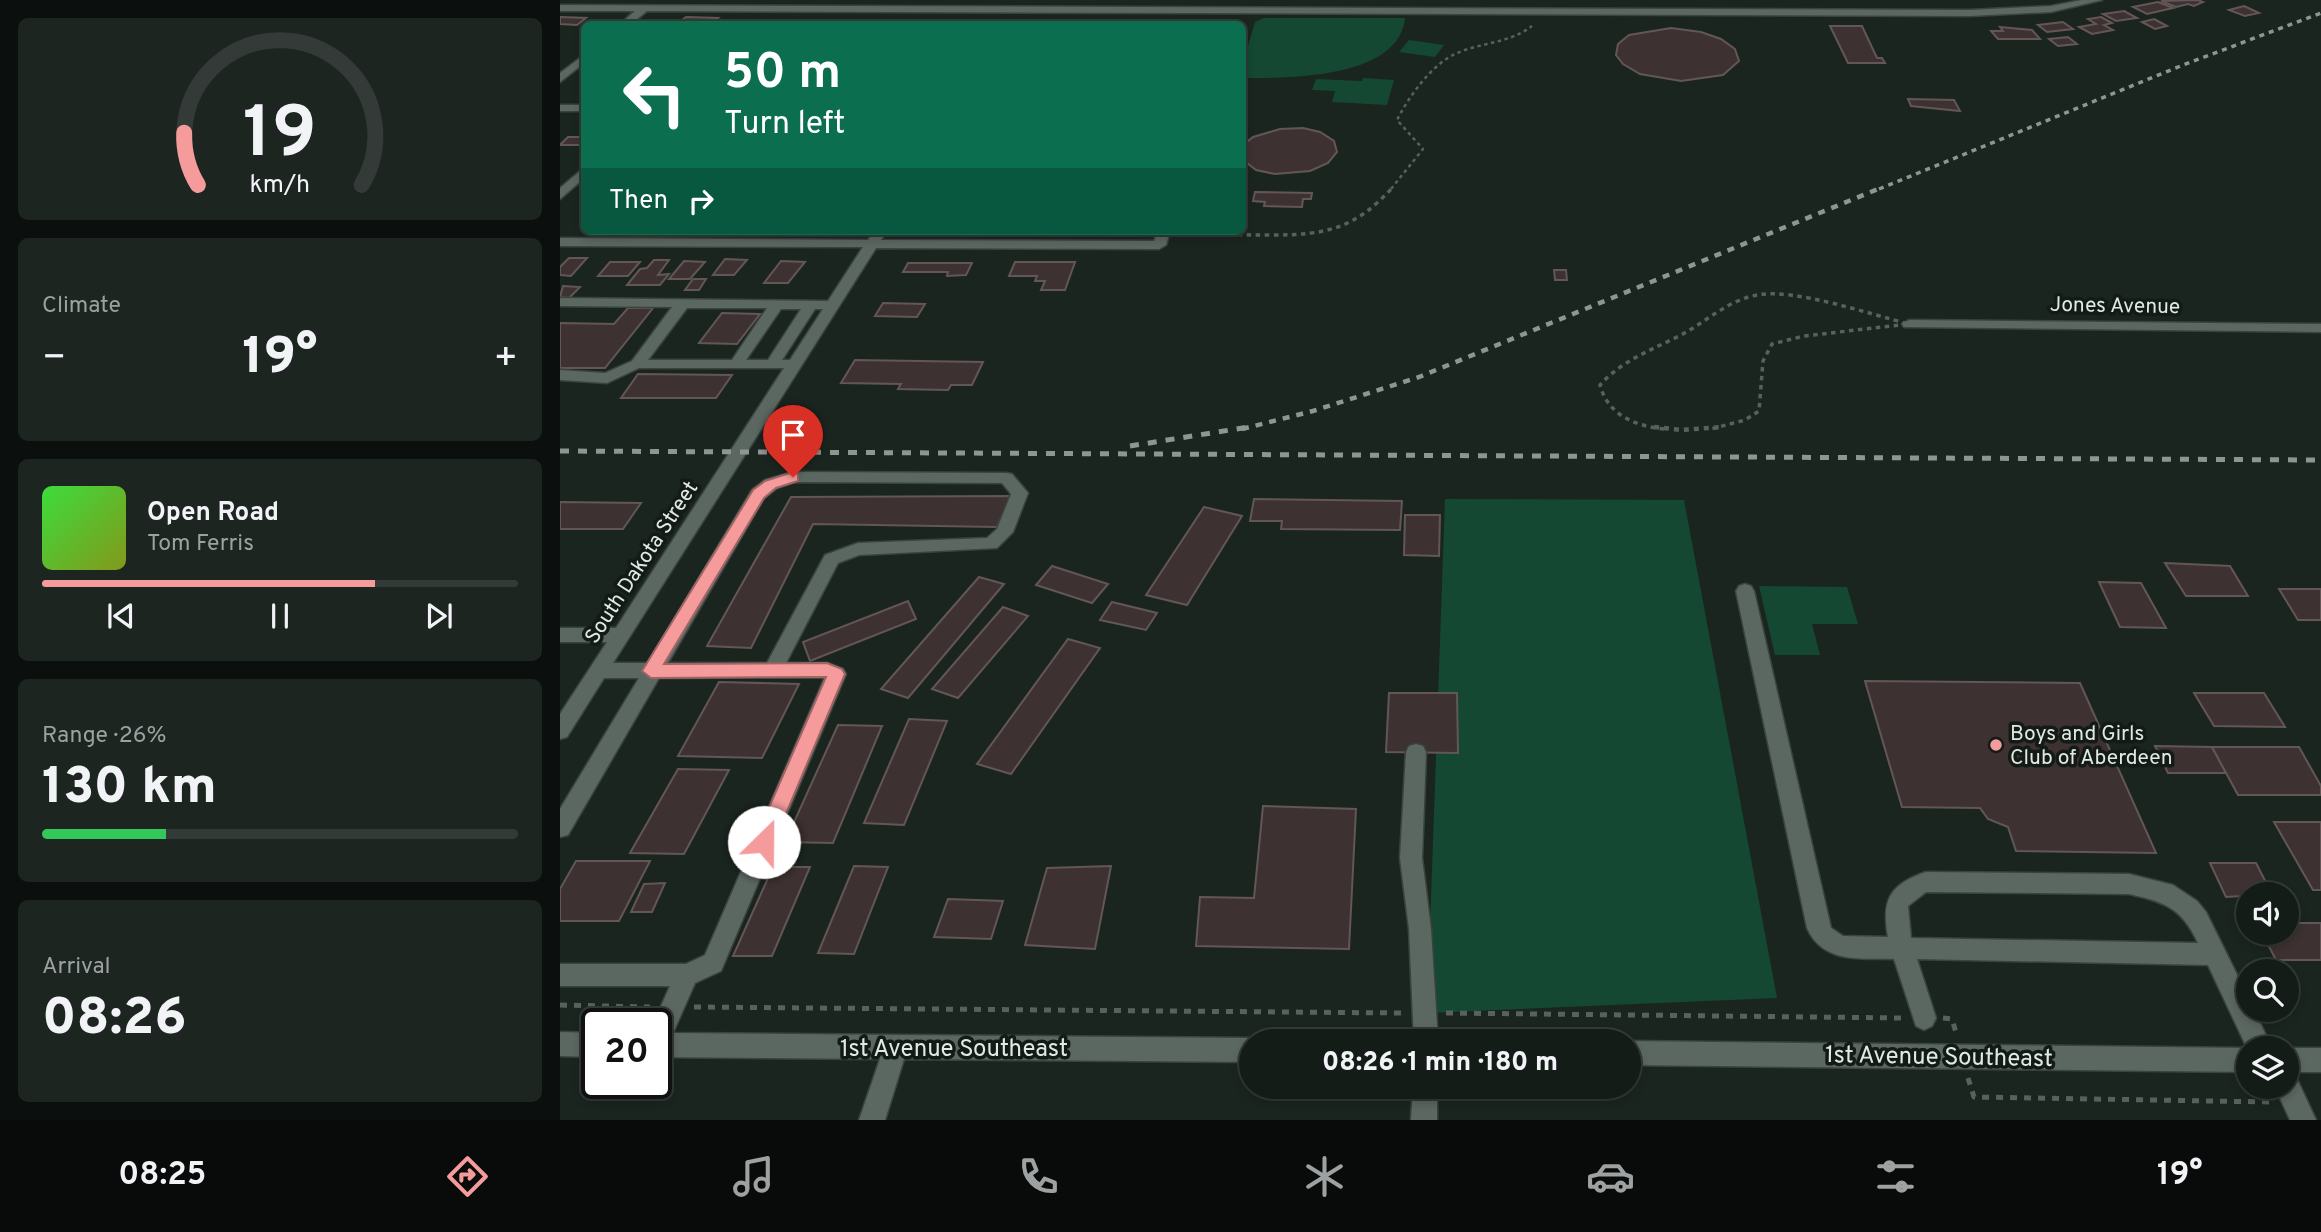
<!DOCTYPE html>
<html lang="en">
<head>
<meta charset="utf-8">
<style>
  :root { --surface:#141c18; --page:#1d2521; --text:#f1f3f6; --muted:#9da1a2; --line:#333a37; --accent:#f59b9b }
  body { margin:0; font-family:Overpass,sans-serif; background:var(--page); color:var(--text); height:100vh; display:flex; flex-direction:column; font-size:26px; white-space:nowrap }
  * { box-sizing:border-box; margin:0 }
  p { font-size:23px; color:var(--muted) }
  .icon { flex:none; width:38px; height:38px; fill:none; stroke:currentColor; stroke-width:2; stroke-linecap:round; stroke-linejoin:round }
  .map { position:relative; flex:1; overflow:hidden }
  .details { display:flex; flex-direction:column; gap:18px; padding:18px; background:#0b0f0d; width:560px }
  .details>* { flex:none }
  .hud { position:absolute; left:21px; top:21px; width:665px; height:214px; border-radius:10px; box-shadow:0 4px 10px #0003,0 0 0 2px var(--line); background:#0b6e4f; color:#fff; overflow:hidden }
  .fabs { position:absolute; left:1676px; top:882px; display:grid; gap:14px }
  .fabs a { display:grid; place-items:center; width:63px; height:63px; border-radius:50%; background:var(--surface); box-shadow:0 4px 10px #0003,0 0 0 2px var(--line); font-size:35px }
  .speed { position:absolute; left:21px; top:1008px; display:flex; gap:14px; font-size:35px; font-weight:700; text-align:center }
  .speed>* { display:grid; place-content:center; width:91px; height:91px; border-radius:50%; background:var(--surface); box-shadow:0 4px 10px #0003,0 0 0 2px var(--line); line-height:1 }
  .speed .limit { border:4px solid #111; border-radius:10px; background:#fff; color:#111 }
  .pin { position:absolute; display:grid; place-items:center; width:60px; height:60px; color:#fff; margin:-72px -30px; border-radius:50% 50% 50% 0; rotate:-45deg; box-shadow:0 0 7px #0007 }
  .pin .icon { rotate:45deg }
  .me { position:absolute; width:77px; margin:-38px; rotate:23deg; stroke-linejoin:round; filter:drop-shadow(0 0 5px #0008) }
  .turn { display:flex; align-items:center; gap:24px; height:147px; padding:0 28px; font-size:32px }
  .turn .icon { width:91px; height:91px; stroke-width:2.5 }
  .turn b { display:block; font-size:49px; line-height:60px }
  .then { display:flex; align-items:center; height:66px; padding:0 28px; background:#0003; gap:14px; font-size:26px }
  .big { font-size:52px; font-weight:800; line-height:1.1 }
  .details .card { flex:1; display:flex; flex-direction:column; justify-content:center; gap:10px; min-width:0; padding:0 24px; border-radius:10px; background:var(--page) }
  .details .dial { align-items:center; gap:0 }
  .dial svg { height:182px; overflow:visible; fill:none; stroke:var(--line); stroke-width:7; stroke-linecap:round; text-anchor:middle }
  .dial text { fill:var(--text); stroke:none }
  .song { display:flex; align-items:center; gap:21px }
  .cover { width:84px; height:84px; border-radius:10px; background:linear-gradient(135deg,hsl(120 70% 55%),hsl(70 70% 35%)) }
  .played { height:7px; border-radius:4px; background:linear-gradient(90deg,var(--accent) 70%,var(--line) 70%) }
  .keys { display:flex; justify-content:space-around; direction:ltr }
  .heat { display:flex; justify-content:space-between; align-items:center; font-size:38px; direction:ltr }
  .charge { height:10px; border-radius:5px; background:linear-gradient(90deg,#34c759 26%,var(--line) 0) }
  .trip { position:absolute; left:679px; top:1029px; width:402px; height:70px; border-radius:35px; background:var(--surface); box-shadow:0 4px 10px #0003,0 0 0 2px var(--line); font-weight:800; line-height:70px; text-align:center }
  .dock { display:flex; height:112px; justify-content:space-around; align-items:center; background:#080b0a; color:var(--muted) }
  .dock .icon { width:49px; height:49px }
  .dock .on { color:var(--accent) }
  .dock b { font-size:32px; color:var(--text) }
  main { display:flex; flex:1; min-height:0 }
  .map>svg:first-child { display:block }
</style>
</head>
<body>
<main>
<section class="details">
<div class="card dial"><svg viewBox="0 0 100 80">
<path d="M14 69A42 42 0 1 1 86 69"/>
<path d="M14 69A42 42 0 0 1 8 46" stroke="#f59b9b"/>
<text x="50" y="56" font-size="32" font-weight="700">19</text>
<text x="50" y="72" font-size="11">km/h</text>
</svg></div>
<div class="card"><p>Climate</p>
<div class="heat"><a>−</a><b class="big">19°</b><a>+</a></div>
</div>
<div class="card">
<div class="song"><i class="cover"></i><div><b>Open Road</b><p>Tom Ferris</p></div></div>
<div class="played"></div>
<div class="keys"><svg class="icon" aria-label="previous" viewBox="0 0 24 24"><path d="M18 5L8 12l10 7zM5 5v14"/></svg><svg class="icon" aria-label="pause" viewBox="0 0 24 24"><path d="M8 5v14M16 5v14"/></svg><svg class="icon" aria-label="next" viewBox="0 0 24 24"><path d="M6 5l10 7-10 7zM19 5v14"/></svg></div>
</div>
<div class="card"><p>Range · 26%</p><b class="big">130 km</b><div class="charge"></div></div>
<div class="card"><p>Arrival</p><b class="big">08:26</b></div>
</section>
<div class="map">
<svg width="1761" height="1120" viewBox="0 0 1761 1120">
  <rect width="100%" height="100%" fill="#1b2520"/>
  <g fill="#144832">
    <path d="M704,18H845C839,79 728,78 683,78V62L695,22Z"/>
    <path d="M849,40L884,45L875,57L839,52Z"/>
    <path d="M803,78L834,80L827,105L772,102L775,91L752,90L756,79L802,81Z"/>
    <path d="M885,499L1124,500L1217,998L867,1013Z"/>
    <path d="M1199,586L1287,587L1298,624H1252L1260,655H1215Z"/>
  </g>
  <g fill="#3d3131" stroke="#635656" stroke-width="2">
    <path d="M1638,0L1643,2L1634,6L1628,4L1616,7L1601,1Z"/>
    <path d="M1598,2L1613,8L1587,14L1573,7Z"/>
    <path d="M1684,6L1699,13L1685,16L1669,10Z"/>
    <path d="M1564,11L1577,18L1556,21L1543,14Z"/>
    <path d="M0,17L26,18L17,25L0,24Z"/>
    <path d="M126,17L158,18L150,24H117Z"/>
    <path d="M1541,17L1552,23L1544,25L1553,30L1532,34L1519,27L1536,24L1528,19Z"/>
    <path d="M1594,19L1607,26L1595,29L1582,22Z"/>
    <path d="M1503,22L1513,29L1487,32L1478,25Z"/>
    <path d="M1270,26H1302L1317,58H1322L1325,63H1288Z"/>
    <path d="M1440,27L1472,30L1480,39H1438L1431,31H1443Z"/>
    <path d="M1111,28L1141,32L1161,39L1175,49L1179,61L1163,75L1121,81L1080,74L1063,64L1056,55L1058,44L1069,35Z"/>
    <path d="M1508,37L1517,44L1498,46L1489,39Z"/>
    <path d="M1348,99L1394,100L1400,111L1351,106Z"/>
    <path d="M743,128L760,132L774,141L777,152L768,163L750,171L715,174L696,170L682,159V146L693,137L720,129Z"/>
    <path d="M8,137H24V145H0Z"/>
    <path d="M695,192L752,193L751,199H743L742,207L704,206L705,202L693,201Z"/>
    <path d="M9,258H27L11,276L0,275V267Z"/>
    <path d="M165,259L187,260L174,275H153Z"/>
    <path d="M94,260H109L98,275L109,274L100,285H67L80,269L87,268Z"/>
    <path d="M124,261L145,262L130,279H109Z"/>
    <path d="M221,261L245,262L228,283H204Z"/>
    <path d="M50,262H80L68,276H38Z"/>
    <path d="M455,262H515L505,290H481L485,281H475L477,276H449Z"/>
    <path d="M348,263H412L406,275L387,276L388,272H343Z"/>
    <path d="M994,270H1006L1007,280H995Z"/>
    <path d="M133,279H146L139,290H125Z"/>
    <path d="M3,286L20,287L9,298L0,297Z"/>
    <path d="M323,303L365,304L357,317L315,316Z"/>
    <path d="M68,308H93L45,368H0V323L54,324Z"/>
    <path d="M162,313L200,314L177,344L139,343Z"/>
    <path d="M295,360L423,362L412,385H391L388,390L338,389L341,384L281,383Z"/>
    <path d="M78,374L172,375L156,398H61Z"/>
    <path d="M451,496L437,527L253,524L191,648L147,646L231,497Z"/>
    <path d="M694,499L842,501L840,530L721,529L722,521H690Z"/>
    <path d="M0,502L81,503L63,529H0Z"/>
    <path d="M644,507L682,516L627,605L586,595Z"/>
    <path d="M845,515H880L879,556L844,555Z"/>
    <path d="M1605,563L1670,566L1688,596H1626Z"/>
    <path d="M492,566L548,584L532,603L476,585Z"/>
    <path d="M419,577L444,584L348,698L321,689Z"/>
    <path d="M1539,582L1581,583L1606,628L1560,627Z"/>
    <path d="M1719,589H1761V620H1738Z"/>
    <path d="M348,601L356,619L250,661L243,642Z"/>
    <path d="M552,602L597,613L586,630L540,620Z"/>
    <path d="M443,607L468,616L398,698L372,689Z"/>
    <path d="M508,639L540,648L451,774L417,764Z"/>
    <path d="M1305,681L1520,683L1596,853L1456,851L1448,827L1428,819L1420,808L1342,807Z"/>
    <path d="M159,682L239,684L202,758L118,756Z"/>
    <path d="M829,693H897L898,753L826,752Z"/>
    <path d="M1634,693H1704L1725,727L1654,726Z"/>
    <path d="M349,719L387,721L344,825L304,823Z"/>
    <path d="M278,725L322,726L273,843L225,842Z"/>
    <path d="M1595,746L1652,747L1666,773H1608Z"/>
    <path d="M1652,747H1739L1761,786V795H1678Z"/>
    <path d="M118,769L169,770L124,854L70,853Z"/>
    <path d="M703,806L796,809L789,949L636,946L640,897L694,898Z"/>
    <path d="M1714,822H1761V890H1753Z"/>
    <path d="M16,861H90L59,921H0V889Z"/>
    <path d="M1650,863H1696L1712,894L1666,897Z"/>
    <path d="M294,866L328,867L294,954L258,953Z"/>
    <path d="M551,866L535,949L465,945L487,868Z"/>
    <path d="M213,867H250L212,956H173Z"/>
    <path d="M105,883L92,912H71L84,884Z"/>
    <path d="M388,899L443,901L431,939L374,937Z"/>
    <path d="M1727,923H1761V960H1716L1702,933H1727Z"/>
  </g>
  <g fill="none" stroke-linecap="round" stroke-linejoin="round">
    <g stroke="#3b433e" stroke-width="3">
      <g id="minor">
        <path d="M1522,0H1542L1491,12L1410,16L87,11L71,24H60L75,11H0V5L1410,10L1491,6Z"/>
        <path d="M24,55V63L0,82V73Z"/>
        <rect x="0" y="105" width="24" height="6"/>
        <path d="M24,168V178L0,199V188Z"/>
        <path d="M314,231H326L321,240L594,241L598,231H610L606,245L599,249L316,248L53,663H88L192,490L205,480L233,472L446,473L452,474L468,493L453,532L437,548L299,555L278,563L226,663H267L283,669L286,674L161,971L135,983L113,1033L691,1038L699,1041H691V1062L344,1059L325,1120H299L320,1059L96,1057V1024H93L110,986H0V964H126L145,955L265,677L99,678L8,835L0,837V809L79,678H44L7,737L0,739V714L47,642H0V628H56L224,368H79L47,383L0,380V370L45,373L72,361L112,307L0,306V298L268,301L303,247L0,246V238L308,240ZM127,308H207L172,360H88ZM221,309H241L208,360H186ZM255,309H263L230,360H222ZM234,482L442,483L451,494L437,529L427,538L298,543L265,555L207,663H108L204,498L217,488Z"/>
        <path d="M1349,320L1761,324V332L1344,327L1342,324Z"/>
        <path d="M1185,584L1191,586L1194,591L1271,928L1283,936L1328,937C1321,900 1330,884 1366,872L1569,874L1613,885L1637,901L1646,912L1689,999V1010H1694L1712,1048H1689V1072L1069,1065V1041L1687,1048L1648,965L1357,959L1376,1018L1372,1026L1364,1030L1356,1026L1334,959C1300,958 1263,964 1247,928L1176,591L1179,586ZM1366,892L1569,894C1605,902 1622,908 1638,943L1351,938L1348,906Z"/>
        <path d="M856,744L863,746L866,752L862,858L871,929L878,1041H854L849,929L840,858L846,752L849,746Z"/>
        <path d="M0,1032L37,1033V1057L0,1056Z"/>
        <path d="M1726,1048H1761V1072H1727Z"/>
        <path d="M1727,1074L1736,1077L1756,1120H1730L1715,1087H1727Z"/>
        <path d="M853,1087H877V1120H851Z"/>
      </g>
    </g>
    <path stroke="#58615c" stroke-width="2.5" stroke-dasharray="3.5 3.5" stroke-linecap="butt" d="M831,189L863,149L837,120C848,98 871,65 895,54C921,42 948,44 972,26"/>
    <g stroke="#58615c" stroke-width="3.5" stroke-dasharray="4.5 4.5" stroke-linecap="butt">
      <path d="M642,231C666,235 688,235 712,235C766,235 795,229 833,187"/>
      <path d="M1104,429C1075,426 1048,415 1040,385C1062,360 1092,350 1121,335C1146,322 1168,300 1197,295C1235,288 1309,314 1349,324L1244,336L1212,344L1203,361L1199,411L1185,420L1151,429"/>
    </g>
    <path stroke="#58615c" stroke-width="4.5" stroke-dasharray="5 5" stroke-linecap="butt" d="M1094,427L1122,430L1162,427"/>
    <g stroke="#58615c" stroke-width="5" stroke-dasharray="7 7" stroke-linecap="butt">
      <path d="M0,1005L90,1007"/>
      <path d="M134,1007L843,1013"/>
      <path d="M886,1013L1343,1018"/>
      <path d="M1383,1018L1392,1019L1397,1036"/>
      <path d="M1408,1078L1414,1097L1711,1102"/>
    </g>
    <use href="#minor" fill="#5b6761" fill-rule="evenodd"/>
    <path stroke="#8e9692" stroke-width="3.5" stroke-dasharray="5 5" stroke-linecap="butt" d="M1319,189L1623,65L1761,13"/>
    <path stroke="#8e9692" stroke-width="4.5" stroke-dasharray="7 7" stroke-linecap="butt" d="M682,429L753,411L859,377L1323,187"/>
    <g stroke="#8e9692" stroke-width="5" stroke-dasharray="9 9" stroke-linecap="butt">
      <path d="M570,446L689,427"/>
      <path d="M0,451L1761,460"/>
    </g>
  </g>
  <path fill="#f59b9b" stroke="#9f6565" stroke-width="2" d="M233,472L238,474V481L216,488L204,498L104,664L267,663L282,669L285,674L214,842L211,849L204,851L197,849L194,842L266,677L91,678L82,671L193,490L205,481Z"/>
  <circle fill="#f59b9b" stroke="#121b16" stroke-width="2.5" cx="1436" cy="745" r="7"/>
  <g text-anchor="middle" stroke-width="7" stroke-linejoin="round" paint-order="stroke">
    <g font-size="21" fill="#e2e9e5" stroke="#121b16">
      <text transform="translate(1555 305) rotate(1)" y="7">Jones Avenue</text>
      <text transform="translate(81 562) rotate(-57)" y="7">South Dakota Street</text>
    </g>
    <g font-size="21" fill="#e2e9e5" stroke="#121b16" text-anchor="start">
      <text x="1450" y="740">Boys and Girls<tspan x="1450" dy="24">Club of Aberdeen</tspan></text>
    </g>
    <g font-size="24" fill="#e2e9e5" stroke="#121b16">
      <text x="394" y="1056">1st Avenue Southeast</text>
      <text transform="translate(1379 1056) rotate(1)" y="8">1st Avenue Southeast</text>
    </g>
  </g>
</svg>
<div class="fabs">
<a><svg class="icon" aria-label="sound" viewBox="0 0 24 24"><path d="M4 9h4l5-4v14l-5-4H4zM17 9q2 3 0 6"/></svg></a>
<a><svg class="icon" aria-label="search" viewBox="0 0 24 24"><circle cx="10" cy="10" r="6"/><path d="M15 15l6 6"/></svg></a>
<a><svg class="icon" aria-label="layers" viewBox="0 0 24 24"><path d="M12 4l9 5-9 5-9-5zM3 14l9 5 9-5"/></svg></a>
</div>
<div class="speed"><div class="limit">20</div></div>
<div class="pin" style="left:233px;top:477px;background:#d93025"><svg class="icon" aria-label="arrive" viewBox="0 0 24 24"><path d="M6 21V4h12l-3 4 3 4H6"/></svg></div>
<svg class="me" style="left:204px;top:842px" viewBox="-20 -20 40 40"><circle r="19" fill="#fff"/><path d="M0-13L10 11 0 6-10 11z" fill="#f59b9b"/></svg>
<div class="trip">08:26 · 1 min · 180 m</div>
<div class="hud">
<div class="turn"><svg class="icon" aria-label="left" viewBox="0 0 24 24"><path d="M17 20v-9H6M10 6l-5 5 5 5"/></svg><div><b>50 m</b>Turn left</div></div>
<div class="then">Then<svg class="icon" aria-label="right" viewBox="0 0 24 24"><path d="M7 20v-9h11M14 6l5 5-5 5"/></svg></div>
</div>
</div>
</main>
<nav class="dock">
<b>08:25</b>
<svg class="icon on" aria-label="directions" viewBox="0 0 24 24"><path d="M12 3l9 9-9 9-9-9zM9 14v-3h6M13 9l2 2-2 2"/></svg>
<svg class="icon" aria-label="music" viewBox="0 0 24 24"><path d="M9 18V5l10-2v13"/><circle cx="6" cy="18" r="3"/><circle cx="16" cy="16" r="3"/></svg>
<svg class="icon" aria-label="phone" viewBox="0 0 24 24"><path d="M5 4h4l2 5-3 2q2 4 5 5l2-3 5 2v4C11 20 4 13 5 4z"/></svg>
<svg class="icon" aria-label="climate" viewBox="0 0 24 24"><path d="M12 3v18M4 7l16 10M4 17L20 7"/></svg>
<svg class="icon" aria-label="car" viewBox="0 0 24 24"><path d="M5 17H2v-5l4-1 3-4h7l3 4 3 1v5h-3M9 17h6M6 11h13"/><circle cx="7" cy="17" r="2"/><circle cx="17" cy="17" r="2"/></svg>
<svg class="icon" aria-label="filters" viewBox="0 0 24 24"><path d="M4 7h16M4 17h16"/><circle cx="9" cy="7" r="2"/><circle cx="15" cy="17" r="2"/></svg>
<b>19°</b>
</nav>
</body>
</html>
